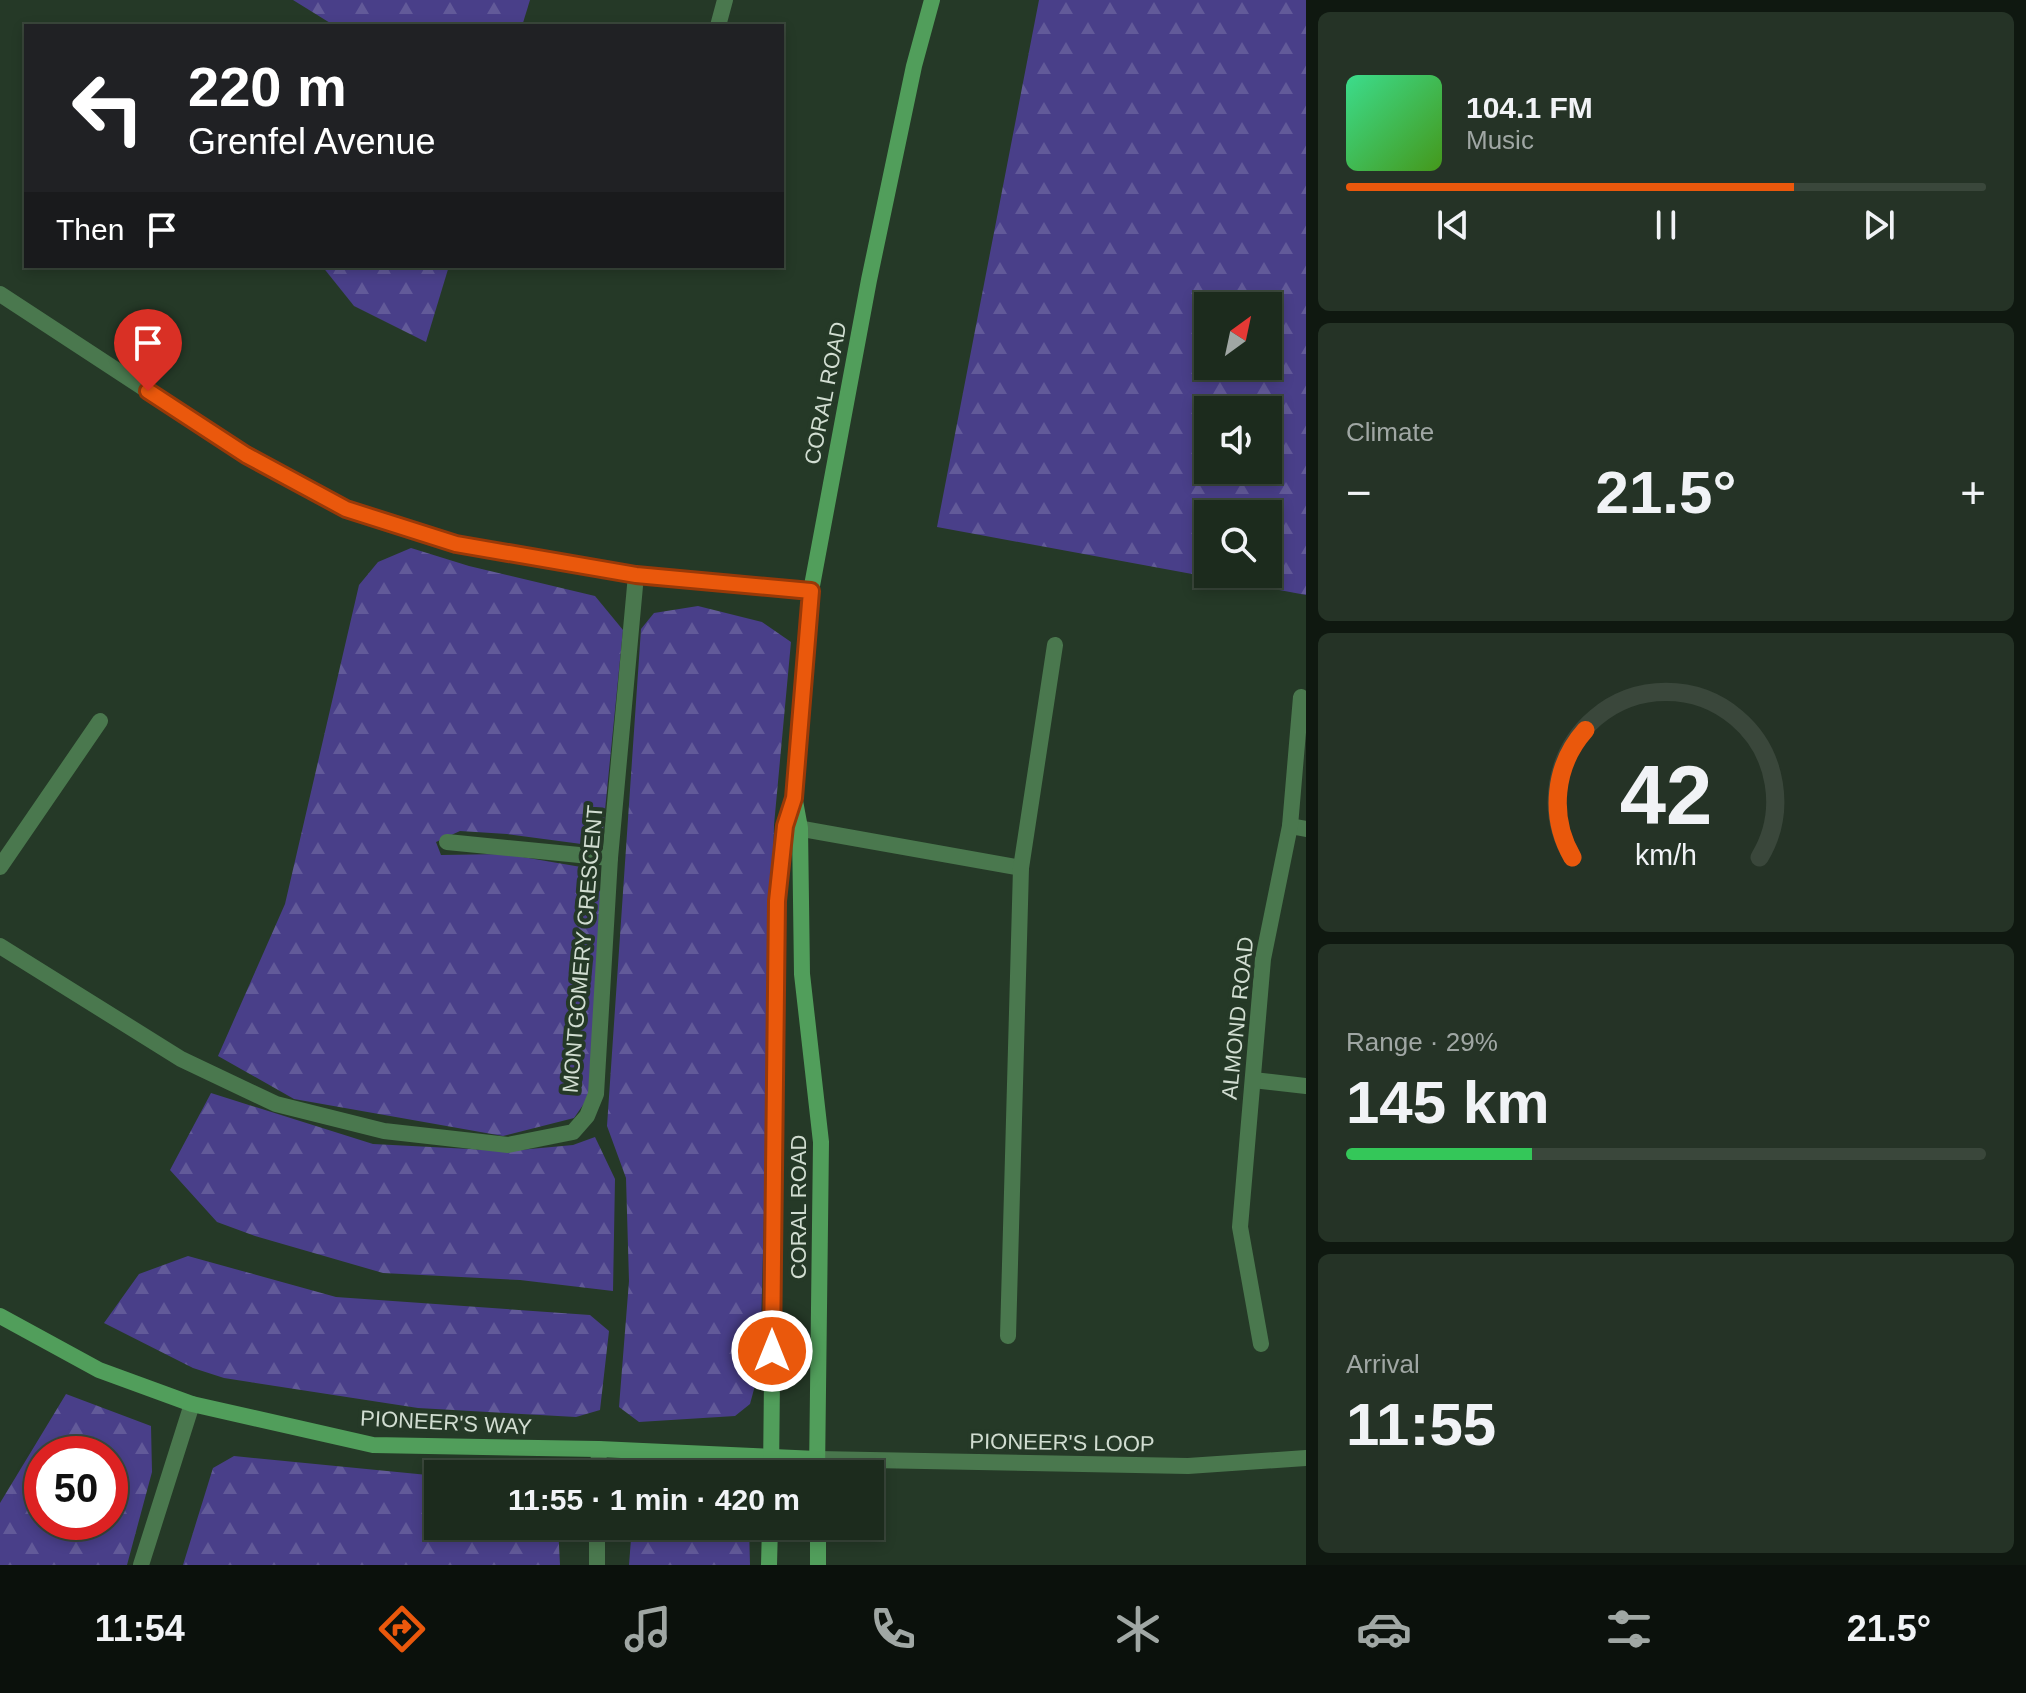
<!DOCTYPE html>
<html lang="en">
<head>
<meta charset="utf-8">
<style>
  :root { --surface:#1c2b1d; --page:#253326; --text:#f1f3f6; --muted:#a0a7a4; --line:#3a473b; --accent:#ea580c }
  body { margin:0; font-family:Arial,sans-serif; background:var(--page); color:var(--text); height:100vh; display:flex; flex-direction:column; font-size:30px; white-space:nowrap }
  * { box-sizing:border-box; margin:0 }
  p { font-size:26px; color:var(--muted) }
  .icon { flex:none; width:44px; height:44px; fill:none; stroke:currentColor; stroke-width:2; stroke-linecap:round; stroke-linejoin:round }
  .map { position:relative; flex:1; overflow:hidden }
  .sheet { display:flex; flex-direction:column; gap:12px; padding:12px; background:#0f1810; width:720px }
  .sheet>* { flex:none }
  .top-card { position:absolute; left:24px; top:24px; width:760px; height:244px; border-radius:0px; box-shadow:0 4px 12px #0003,0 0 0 2px var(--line); background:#202124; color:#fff; overflow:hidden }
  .needle { width:52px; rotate:33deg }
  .controls { position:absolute; left:1194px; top:292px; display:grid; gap:16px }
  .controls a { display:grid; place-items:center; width:88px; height:88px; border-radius:0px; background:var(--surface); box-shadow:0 4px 12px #0003,0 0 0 2px var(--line); font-size:40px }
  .speed { position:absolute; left:24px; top:1436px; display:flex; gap:16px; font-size:40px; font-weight:700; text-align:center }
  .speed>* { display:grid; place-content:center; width:104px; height:104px; border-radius:50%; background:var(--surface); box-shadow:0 4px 12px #0003,0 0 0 2px var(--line); line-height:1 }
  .speed .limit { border:12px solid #d22; background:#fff; color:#111 }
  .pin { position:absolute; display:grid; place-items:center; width:68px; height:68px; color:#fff; margin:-82px -34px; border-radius:50% 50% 50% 0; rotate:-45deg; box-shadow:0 0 8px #0007 }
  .pin .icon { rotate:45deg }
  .me { position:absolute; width:88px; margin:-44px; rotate:0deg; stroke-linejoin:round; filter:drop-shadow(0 0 6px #0008) }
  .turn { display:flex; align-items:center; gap:28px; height:168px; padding:0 32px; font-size:36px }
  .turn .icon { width:104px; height:104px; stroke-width:2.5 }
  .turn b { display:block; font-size:56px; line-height:68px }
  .then { display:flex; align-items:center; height:76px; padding:0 32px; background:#0003; gap:16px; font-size:30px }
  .big { font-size:60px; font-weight:700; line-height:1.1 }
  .sheet .card { flex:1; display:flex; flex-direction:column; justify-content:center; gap:12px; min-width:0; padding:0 28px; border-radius:12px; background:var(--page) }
  .sheet .dial { align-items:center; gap:0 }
  .dial svg { height:208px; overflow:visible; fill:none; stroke:var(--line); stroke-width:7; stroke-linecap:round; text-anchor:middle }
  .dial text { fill:var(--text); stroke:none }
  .song { display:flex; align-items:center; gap:24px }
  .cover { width:96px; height:96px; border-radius:12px; background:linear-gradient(135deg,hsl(150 70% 55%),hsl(100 70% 35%)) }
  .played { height:8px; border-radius:4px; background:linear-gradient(90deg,var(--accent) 70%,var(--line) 70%) }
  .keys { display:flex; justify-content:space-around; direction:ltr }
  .heat { display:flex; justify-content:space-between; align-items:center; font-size:44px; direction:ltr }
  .charge { height:12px; border-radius:6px; background:linear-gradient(90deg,#34c759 29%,var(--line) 0) }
  .trip { position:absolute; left:424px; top:1460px; width:460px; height:80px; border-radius:0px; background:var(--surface); box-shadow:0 4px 12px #0003,0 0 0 2px var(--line); font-weight:700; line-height:80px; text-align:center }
  .tabs { display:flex; height:128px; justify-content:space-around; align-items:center; background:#0b110c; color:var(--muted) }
  .tabs .icon { width:56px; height:56px }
  .tabs .current { color:var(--accent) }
  .tabs b { font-size:36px; color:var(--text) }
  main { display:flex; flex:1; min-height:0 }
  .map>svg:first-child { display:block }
</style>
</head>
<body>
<main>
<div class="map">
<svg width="1306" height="1565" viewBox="0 0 1306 1565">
  <defs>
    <pattern id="forest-firs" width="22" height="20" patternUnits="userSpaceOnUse" patternTransform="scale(2)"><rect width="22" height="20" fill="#493f89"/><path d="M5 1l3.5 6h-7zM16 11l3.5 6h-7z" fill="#625a99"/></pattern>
  </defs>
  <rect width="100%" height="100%" fill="#253927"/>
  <g fill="url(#forest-firs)" fill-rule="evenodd">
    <path d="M293,0H530L522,26H335Z"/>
    <path d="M1039,0H1306V595L937,527ZM1268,306V366H1208V306ZM1268,410V470H1208V410ZM1268,514V574H1208V514Z"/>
    <path d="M322,266H449L426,342L354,306Z"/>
    <path d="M411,548L469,566L595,596L623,630L603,830L589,845L507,834L460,831L436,842L441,855L505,854L581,867L601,893L592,1092L574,1118L503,1136L294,1099L218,1056L285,904L359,585L378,562Z"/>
    <path d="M698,606L762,622L791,642L774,825L760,1367L750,1404L735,1416L639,1422L619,1407L629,1281L626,1178L607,1126L641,629L654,613Z"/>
    <path d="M211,1093L373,1144L509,1151L573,1145L595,1137L615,1179L613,1291L520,1280L383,1273L255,1236L217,1222L170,1170Z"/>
    <path d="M188,1256L336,1297L590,1315L609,1331L600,1410L576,1417L418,1408L224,1378L193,1368L104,1323L139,1274Z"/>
    <path d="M66,1394L151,1426L152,1472L127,1565H0V1503ZM110,1454V1522H42V1454Z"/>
    <path d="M234,1456L438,1476V1526H558L560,1565H183L213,1468Z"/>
    <path d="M632,1526H749L750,1565H629Z"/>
  </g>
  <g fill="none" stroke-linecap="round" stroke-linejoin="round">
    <g stroke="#4a784e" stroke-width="16">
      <path d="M718,26L725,0"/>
      <path d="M0,294L246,455L346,509L456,544L636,575L811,591"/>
      <path d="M786,826L1021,868"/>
      <path d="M1290,826L1306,829"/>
      <path d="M447,842L610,858"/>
      <path d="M0,867L100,721"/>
      <path d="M0,946L181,1059L276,1104L384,1131L508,1145L573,1132L587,1116L596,1094L610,858L636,575"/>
      <path d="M1253,1080L1306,1086"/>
      <path d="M1008,1336L1021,868L1055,645"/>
      <path d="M1261,1344L1240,1227L1263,959L1290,826L1301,697"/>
      <path d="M598,1474L599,1449"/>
      <path d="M141,1565L192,1404"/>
      <path d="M597,1565V1526"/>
    </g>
    <path stroke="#4a784e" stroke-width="16" d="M817,1459L1188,1466L1306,1458"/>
    <g stroke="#519e5b" stroke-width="16">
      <path d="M795,801L800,828L802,974L821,1142L817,1474"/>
      <path d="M0,1316L99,1370L192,1404L373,1445L599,1449L817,1459"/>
      <path d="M771,1474L777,901L785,826L794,798L811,591L869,280L914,66L932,0"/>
      <path d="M818,1526V1565"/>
      <path d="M769,1565L770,1526"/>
    </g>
  </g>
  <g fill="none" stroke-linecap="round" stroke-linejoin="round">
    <g stroke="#983908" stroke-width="20">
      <path id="route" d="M148,391L246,455L346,509L456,544L636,575L811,591L794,798L785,826L777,901L772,1351"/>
    </g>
    <use href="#route" stroke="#ea580c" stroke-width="14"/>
  </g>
  <g text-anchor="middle" stroke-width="8" stroke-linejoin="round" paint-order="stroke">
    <g font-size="22" fill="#d1ddd1" stroke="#253927">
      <text transform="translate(825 393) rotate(-79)" y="8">CORAL ROAD</text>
      <text transform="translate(582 949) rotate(-85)" y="8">MONTGOMERY CRESCENT</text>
      <text transform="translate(1237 1018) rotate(-84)" y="8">ALMOND ROAD</text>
      <text transform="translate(798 1207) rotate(-90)" y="8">CORAL ROAD</text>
      <text transform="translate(446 1422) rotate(3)" y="8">PIONEER'S WAY</text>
      <text transform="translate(1062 1442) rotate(1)" y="8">PIONEER'S LOOP</text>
    </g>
  </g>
</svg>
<div class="controls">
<a><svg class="needle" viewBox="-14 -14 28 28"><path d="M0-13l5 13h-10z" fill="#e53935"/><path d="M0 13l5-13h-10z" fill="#a0a7a4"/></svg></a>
<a><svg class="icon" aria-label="sound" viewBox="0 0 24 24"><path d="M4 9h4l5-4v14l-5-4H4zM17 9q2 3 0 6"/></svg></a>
<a><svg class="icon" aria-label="search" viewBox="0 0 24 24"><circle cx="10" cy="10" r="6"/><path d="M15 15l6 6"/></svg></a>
</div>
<div class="speed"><div class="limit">50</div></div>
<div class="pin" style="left:148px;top:391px;background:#d93025"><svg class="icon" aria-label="arrive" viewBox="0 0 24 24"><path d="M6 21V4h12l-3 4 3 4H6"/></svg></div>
<svg class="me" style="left:772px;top:1351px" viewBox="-20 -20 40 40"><circle r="17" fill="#ea580c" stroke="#fff" stroke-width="3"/><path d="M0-11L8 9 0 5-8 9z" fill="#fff"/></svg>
<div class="trip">11:55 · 1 min · 420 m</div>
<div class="top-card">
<div class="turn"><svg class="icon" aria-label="left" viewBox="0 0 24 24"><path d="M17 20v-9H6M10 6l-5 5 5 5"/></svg><div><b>220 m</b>Grenfel Avenue</div></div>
<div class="then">Then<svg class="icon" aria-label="arrive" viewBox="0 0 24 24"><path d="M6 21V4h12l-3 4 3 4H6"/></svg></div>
</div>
</div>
<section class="sheet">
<div class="card">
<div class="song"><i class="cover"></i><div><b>104.1 FM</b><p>Music</p></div></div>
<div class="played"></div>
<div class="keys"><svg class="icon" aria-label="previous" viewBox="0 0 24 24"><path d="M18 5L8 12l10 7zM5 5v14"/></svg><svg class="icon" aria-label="pause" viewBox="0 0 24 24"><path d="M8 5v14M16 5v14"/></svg><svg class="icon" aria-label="next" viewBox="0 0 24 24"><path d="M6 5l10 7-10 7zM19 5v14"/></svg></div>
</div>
<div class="card"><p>Climate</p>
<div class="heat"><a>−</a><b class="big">21.5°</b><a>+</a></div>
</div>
<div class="card dial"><svg viewBox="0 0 100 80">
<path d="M14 69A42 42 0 1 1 86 69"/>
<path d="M14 69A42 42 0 0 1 19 20" stroke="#ea580c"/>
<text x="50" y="56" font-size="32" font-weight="700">42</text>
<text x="50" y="72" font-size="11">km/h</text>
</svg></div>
<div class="card"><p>Range · 29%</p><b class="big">145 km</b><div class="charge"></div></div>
<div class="card"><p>Arrival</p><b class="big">11:55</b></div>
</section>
</main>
<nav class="tabs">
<b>11:54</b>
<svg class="icon current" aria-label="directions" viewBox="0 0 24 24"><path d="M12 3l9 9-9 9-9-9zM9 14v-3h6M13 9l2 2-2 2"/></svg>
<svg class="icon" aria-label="music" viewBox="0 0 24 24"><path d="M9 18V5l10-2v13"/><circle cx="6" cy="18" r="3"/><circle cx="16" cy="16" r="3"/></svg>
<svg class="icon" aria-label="phone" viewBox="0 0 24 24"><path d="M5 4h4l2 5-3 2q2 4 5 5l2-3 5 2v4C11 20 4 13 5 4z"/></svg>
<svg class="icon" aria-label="climate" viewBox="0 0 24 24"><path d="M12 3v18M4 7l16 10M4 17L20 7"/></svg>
<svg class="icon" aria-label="car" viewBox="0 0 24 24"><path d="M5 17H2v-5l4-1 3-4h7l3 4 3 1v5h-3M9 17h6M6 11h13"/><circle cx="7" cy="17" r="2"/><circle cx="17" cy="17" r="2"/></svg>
<svg class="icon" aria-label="filters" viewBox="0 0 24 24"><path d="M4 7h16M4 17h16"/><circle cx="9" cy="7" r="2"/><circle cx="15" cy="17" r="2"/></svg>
<b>21.5°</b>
</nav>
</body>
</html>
